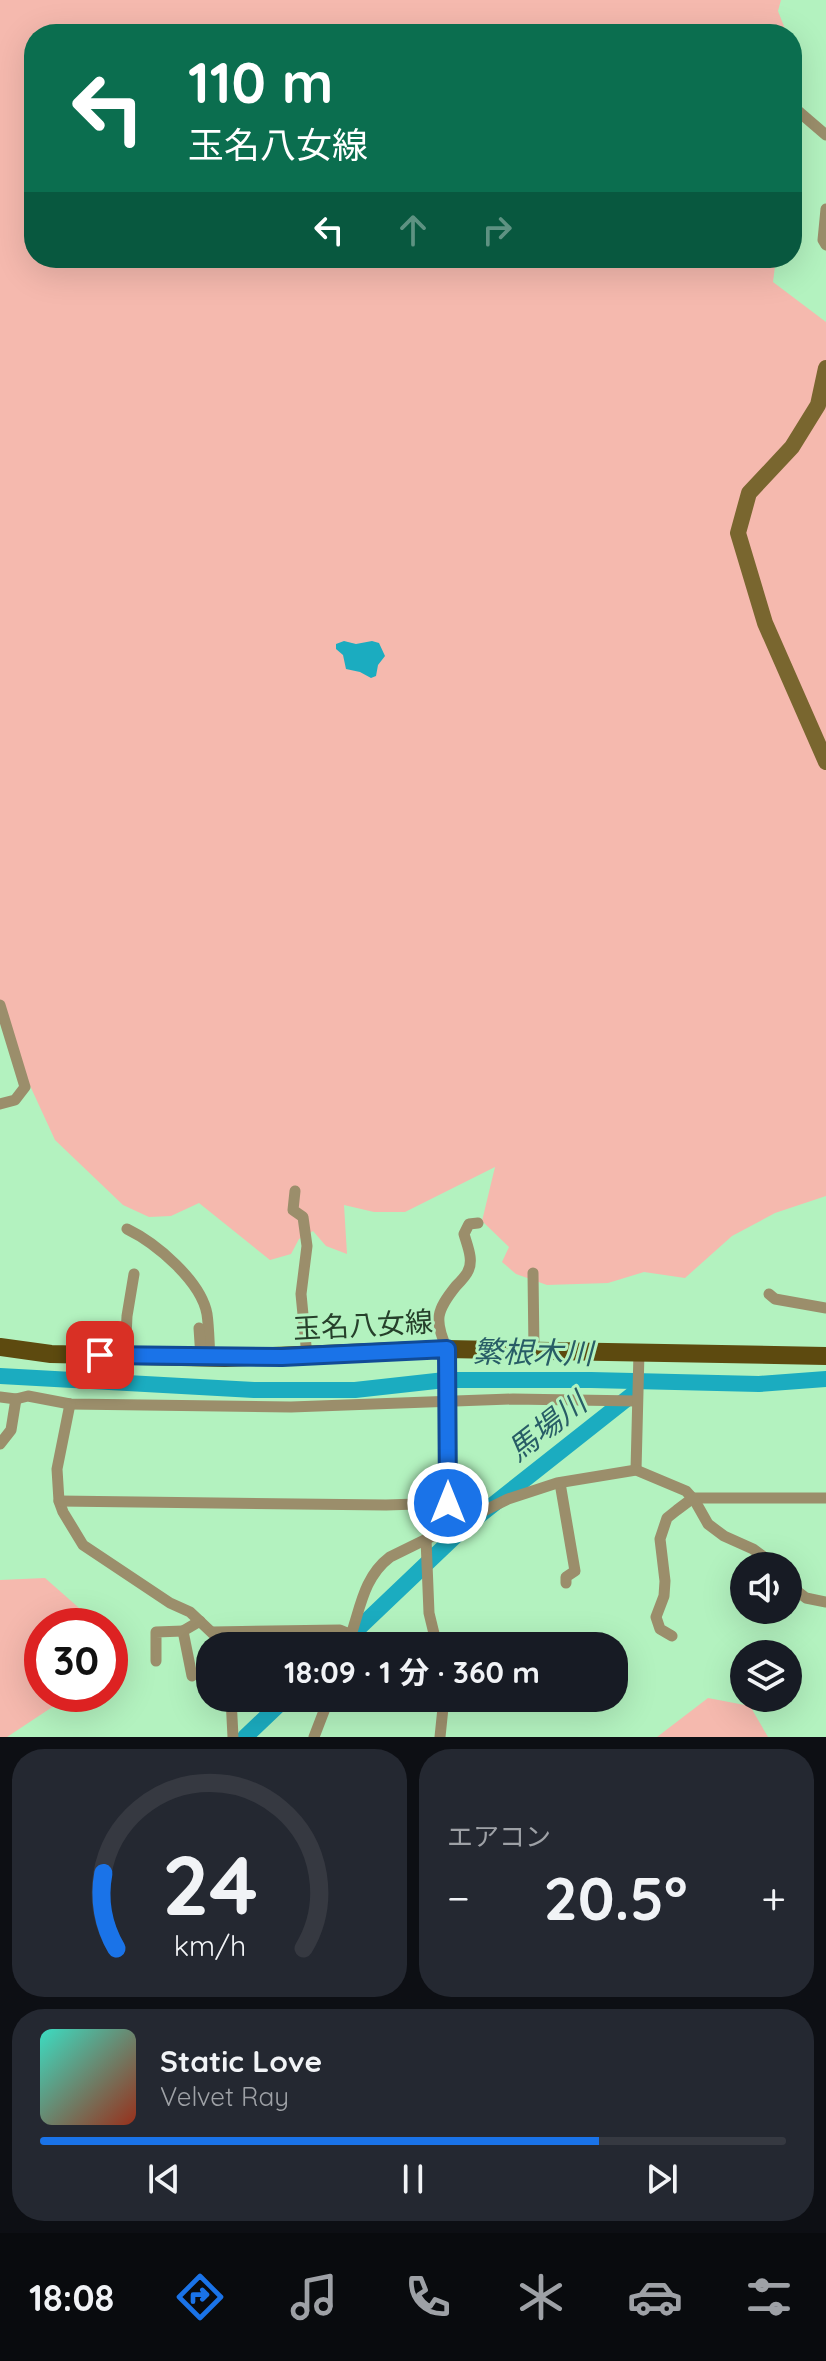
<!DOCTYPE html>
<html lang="ja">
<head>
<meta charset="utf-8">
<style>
  :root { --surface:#171b24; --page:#242831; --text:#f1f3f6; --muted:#9ea1a6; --line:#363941; --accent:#1a73e8 }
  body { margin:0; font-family:Quicksand,"Noto Sans JP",sans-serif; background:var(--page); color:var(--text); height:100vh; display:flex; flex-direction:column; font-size:30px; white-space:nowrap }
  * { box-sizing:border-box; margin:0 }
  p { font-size:26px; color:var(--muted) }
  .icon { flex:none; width:44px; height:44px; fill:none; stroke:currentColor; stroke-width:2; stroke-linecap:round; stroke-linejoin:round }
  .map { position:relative; height:1737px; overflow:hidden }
  .panel { display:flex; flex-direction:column; gap:12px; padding:12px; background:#0d0f14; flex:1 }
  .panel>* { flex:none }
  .hud { position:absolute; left:24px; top:24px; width:778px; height:244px; border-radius:32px; box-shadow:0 8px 32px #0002; background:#0b6e4f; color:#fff; overflow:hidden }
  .controls { position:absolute; left:730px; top:1552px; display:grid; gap:16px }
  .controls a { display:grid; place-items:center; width:72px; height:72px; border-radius:50%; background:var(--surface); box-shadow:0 8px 32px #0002; font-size:40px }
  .speed { position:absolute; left:24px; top:1608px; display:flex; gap:16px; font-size:40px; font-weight:700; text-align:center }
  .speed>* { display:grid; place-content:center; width:104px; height:104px; border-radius:50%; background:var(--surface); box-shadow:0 8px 32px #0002; line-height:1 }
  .speed .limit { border:12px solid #d22; background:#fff; color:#111 }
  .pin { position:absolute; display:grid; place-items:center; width:68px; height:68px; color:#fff; margin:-34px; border-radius:16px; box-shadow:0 4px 12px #0006 }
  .me { position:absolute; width:88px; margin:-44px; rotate:0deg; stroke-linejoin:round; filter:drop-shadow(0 0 6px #0008) }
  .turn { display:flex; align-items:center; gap:28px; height:168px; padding:0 32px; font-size:36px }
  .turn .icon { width:104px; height:104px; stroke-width:2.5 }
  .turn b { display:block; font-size:56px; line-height:68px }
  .lanes { display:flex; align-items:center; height:76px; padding:0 32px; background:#0003; justify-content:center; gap:40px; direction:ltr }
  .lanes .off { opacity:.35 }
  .big { font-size:60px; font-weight:700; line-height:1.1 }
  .panel .card { flex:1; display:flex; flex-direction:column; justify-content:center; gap:12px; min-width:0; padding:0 28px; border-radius:32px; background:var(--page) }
  .panel .dial { align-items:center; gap:0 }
  .dial svg { height:208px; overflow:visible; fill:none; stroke:var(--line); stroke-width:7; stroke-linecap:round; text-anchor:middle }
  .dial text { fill:var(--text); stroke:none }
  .song { display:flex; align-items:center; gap:24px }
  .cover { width:96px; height:96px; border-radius:12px; background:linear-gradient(135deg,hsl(170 70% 55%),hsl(10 70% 35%)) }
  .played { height:8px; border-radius:4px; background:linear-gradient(90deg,var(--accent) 75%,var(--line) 75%) }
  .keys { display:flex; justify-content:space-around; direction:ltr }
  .heat { display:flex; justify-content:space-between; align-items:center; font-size:44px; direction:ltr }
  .panel .tiles { flex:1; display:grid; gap:12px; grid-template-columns:1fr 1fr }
  .card:last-child { grid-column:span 2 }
  .trip { position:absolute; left:196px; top:1632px; width:432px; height:80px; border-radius:32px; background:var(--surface); box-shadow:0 8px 32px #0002; font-weight:700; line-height:80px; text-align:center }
  .dock { display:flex; height:128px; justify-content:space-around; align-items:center; background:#090b0e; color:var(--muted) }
  .dock .icon { width:56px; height:56px }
  .dock .on { color:var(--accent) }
  .dock b { font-size:36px; color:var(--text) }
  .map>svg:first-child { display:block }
</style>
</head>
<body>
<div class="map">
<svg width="826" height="1737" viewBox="0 0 826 1737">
  <rect width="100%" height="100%" fill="#b3f2bf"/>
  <g fill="#f5b9ae">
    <path d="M0,0H781L778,11L787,34H34V258H776L773,282L826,322V1196L775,1213L732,1236L685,1278L644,1272L608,1283L547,1285L516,1274L502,1262L509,1247L482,1221L495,1167L405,1212H374L344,1205L347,1254L326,1246L313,1231L299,1239L291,1254L270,1260L199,1203L171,1216L149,1217L123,1205L55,1140L15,1053L0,1006Z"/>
    <path d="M45,1578L87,1615V1626H42V1694H72L7,1737H0V1580Z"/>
    <path d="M708,1698L750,1706L768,1737H657Z"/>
  </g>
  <path fill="#1bacc0" d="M344,641L356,644L372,641L379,643L385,656L378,665L376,676L371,678L360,672L346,669L343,655L336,649V644Z"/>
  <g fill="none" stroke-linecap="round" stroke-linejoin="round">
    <g stroke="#1bacc0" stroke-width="16">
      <path d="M0,1376L254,1390H355L445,1380H591L759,1384L826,1379"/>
      <path d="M340,1646L466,1526L633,1394"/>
      <path d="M245,1737L286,1698"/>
    </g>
    <g stroke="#9b8e6b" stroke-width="11">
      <path d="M798,111L826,135"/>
      <path d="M826,209L823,240L826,245"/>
      <path d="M0,1005L25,1087L15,1100L0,1104"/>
      <path d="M295,1191L293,1210L303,1217L307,1246L301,1294L307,1356"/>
      <path d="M127,1229C156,1243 201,1281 207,1314C209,1328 209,1344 210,1358"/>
      <path d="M533,1273L534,1350"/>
      <path d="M769,1294L775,1299L826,1308"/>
      <path d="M199,1328L201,1358"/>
      <path d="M125,1356L127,1316L134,1274"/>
      <path d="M0,1397L16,1399L28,1396L70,1404L291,1407L513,1399L637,1401"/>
      <path d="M70,1404L57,1469L59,1501L63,1512L83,1545L170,1603L190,1612L226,1646"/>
      <path d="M0,1444L11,1430L16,1399"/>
      <path d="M636,1470L639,1352"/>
      <path d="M560,1483L575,1571L566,1577V1583"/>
      <path d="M59,1501L386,1505L448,1503"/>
      <path d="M448,1528L447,1349C434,1320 436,1311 456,1286C460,1282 466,1276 468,1271C474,1260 467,1245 464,1234L469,1224L478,1223"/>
      <path d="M426,1539L429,1613L437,1646"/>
      <path d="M788,1584L806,1598L826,1602"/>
      <path d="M213,1632L340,1630L352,1635"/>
      <path d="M672,1636L660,1629L656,1617L664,1596L665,1581L660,1539L667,1518L677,1510L693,1498H826"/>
      <path d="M347,1646C360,1614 361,1579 390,1557L508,1499L557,1483L636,1470L686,1491L695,1501L708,1524L724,1536L753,1549L776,1566"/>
      <path d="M156,1661V1632L183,1631"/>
      <path d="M192,1676L183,1631L200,1621"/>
      <path d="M231,1698L233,1737"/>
      <path d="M314,1737L329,1698"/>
      <path d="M440,1737L444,1698"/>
    </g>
    <path stroke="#79662f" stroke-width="16" d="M826,368L818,405L792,447L749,493L738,533L765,623L826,762"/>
    <path stroke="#5d4a0f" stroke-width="18" d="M0,1347L51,1354L225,1358L447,1349L826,1356"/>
  </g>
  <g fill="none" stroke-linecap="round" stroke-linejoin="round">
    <g stroke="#114b97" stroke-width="20">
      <path id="route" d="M100,1355L282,1357L447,1349L448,1503"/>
    </g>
    <use href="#route" stroke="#1a73e8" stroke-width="14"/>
  </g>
  <g text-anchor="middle" stroke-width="6" stroke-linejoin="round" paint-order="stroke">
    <g font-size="28" fill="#26402b" stroke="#b3f2bf">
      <text transform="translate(363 1325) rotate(-3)" y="10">玉名八女線</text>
    </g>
    <g font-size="30" font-style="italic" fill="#285d66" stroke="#b3f2bf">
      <text transform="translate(533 1353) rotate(1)" y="10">繁根木川</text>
      <text transform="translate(547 1427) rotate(-38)" y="10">馬場川</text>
    </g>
  </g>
</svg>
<div class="controls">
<a><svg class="icon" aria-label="sound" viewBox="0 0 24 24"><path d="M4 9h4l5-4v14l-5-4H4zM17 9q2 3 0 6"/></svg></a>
<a><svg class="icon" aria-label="layers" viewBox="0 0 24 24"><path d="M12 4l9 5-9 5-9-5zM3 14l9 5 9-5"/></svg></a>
</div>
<div class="speed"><div class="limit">30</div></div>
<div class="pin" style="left:100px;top:1355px;background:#d93025"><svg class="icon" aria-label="arrive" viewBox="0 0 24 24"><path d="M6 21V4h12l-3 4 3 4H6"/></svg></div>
<svg class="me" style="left:448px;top:1503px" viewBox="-20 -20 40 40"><circle r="17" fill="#1a73e8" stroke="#fff" stroke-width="3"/><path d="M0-11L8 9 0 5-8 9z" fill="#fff"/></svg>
<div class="trip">18:09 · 1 分 · 360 m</div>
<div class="hud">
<div class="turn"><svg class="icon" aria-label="left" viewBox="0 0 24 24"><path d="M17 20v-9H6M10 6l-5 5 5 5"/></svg><div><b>110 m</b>玉名八女線</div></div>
<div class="lanes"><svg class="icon" aria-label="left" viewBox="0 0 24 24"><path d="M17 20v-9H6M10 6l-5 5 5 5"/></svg><svg class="icon off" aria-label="ahead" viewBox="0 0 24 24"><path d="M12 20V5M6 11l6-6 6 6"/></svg><svg class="icon off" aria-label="right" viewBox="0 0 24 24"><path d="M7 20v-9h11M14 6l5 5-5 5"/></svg></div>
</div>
</div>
<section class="panel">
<div class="tiles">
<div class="card dial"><svg viewBox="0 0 100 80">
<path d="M14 69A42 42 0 1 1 86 69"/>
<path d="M14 69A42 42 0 0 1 9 40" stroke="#1a73e8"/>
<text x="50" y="56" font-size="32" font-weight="700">24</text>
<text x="50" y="72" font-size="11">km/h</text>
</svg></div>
<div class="card"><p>エアコン</p>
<div class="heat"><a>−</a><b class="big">20.5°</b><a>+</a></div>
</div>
<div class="card">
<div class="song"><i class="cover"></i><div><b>Static Love</b><p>Velvet Ray</p></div></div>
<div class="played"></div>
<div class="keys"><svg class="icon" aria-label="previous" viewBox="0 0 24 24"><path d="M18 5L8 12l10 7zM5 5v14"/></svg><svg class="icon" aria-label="pause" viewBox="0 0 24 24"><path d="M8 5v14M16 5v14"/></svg><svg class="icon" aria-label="next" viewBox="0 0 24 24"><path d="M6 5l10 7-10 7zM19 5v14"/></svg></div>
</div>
</div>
</section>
<nav class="dock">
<b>18:08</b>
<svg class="icon on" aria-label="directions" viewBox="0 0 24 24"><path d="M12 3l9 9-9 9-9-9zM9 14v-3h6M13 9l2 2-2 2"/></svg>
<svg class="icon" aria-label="music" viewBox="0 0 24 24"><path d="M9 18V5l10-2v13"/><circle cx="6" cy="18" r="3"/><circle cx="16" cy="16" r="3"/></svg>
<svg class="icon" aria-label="phone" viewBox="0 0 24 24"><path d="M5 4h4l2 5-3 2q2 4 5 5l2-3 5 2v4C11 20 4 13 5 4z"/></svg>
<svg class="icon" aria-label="climate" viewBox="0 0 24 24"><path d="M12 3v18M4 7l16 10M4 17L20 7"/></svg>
<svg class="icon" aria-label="car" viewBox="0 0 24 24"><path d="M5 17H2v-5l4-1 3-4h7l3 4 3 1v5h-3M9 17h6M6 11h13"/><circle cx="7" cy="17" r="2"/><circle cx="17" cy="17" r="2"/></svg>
<svg class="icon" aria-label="filters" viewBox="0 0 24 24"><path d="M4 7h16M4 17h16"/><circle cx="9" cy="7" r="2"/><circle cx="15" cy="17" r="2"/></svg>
</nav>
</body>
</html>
